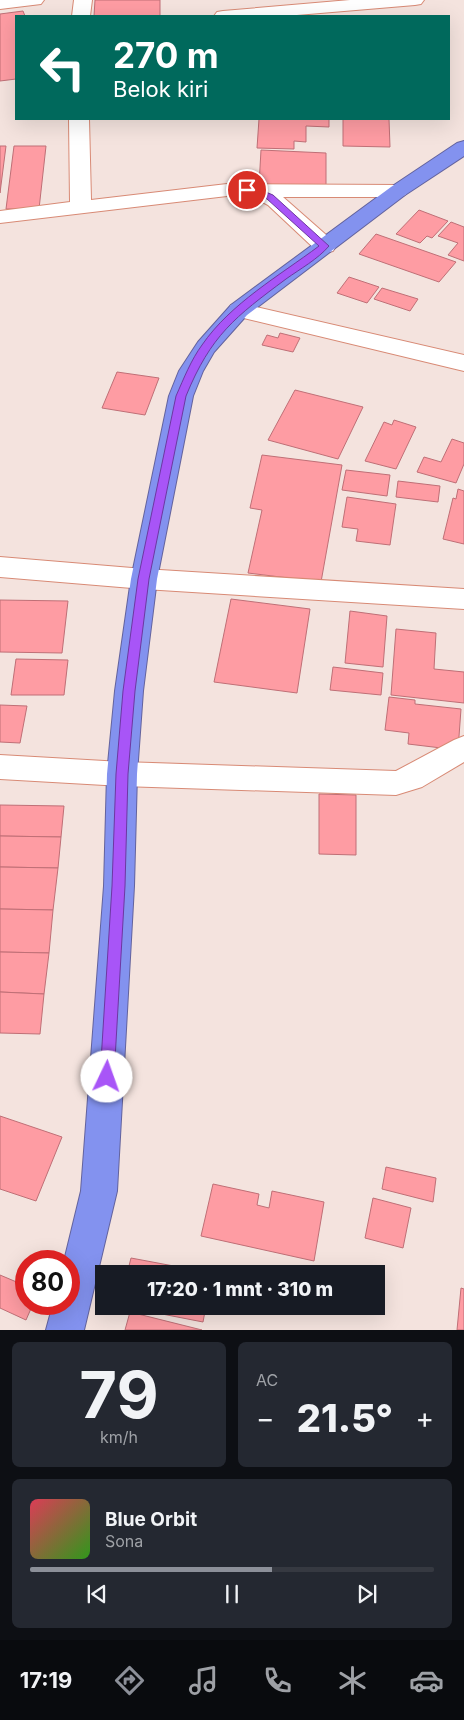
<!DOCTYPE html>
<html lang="id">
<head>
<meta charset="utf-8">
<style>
  :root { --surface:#171b24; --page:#242831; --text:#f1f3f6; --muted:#9ea1a6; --line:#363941; --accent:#8c9099 }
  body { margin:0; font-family:Inter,sans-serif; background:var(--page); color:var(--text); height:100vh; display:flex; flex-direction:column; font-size:19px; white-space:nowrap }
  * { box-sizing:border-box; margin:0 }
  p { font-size:16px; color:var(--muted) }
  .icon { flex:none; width:28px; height:28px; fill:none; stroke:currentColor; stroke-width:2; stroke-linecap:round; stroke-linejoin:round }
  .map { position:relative; height:1330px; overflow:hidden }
  .panel { display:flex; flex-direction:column; gap:12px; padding:12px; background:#0d0f14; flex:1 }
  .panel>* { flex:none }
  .banner { position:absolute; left:15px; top:15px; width:435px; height:105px; border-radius:0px; box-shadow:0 5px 20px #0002; background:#00695c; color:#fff; overflow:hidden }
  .speed { position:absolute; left:15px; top:1250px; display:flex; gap:10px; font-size:25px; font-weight:700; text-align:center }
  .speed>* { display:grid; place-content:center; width:65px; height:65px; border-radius:50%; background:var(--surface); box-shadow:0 5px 20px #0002; line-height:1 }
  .speed .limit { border:8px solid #d22; background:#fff; color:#111 }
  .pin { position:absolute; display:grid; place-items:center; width:42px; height:42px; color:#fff; margin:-21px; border:2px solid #fff; border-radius:50%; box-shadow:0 1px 5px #0007 }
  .me { position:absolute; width:55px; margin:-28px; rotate:3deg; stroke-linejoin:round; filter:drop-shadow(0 0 4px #0008) }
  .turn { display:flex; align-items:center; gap:18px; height:105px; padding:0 15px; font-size:22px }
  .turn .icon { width:65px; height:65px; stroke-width:2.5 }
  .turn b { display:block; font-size:35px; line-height:42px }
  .big { font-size:38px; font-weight:800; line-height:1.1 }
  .panel .tile { flex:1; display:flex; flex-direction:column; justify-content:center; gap:8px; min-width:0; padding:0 18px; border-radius:8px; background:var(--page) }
  .panel .dial { align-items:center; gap:0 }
  .dial b { font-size:65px; line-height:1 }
  .song { display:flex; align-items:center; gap:15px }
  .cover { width:60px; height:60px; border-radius:8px; background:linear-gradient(135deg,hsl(350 70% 55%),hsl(110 70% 35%)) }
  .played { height:5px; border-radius:2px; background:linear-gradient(90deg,var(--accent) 60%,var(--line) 60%) }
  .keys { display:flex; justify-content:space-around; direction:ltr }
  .heat { display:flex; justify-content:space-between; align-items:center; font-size:28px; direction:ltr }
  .panel .tiles { flex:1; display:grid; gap:12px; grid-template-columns:1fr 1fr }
  .tile:last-child { grid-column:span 2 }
  .trip { position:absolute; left:95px; top:1265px; width:290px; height:50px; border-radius:0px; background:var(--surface); box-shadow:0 5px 20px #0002; font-weight:800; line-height:50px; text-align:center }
  .dock { display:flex; height:80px; justify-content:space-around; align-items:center; background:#090b0e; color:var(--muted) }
  .dock .icon { width:35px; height:35px }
  .dock .selected { color:var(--accent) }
  .dock b { font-size:22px; color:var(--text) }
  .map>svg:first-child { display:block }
</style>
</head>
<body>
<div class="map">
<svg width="464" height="1330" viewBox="0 0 464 1330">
  <rect width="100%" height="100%" fill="#f4e3de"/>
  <g fill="#fe9ca3" stroke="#bf6f76">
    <path d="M95,0H160V16H94Z"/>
    <path d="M23,11L25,16H16V79L0,81V14Z"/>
    <path d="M259,119H329V127L306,126V142L294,141V149L257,148Z"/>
    <path d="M343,119H389L390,147L343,146Z"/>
    <path d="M0,146H6L0,193Z"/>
    <path d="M14,146H46L39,209H6Z"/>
    <path d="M261,150L326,153V187L259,185Z"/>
    <path d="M419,210L448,221L432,238L427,236L420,243L396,234Z"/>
    <path d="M451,222L464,227V261L448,255L458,243L438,236Z"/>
    <path d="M376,234L456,262L439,282L359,254Z"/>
    <path d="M349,277L379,287L367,303L337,293Z"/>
    <path d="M382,288L418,299L410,311L374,299Z"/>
    <path d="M280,333L300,338L293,352L262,345L267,335L278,338Z"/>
    <path d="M117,372L159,378L145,415L102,408Z"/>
    <path d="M295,390L363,407L338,459L268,440Z"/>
    <path d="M394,420L416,427L396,469L365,461L384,422L392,425Z"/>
    <path d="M452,439L464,443V464L456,483L417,472L424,457L441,462Z"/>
    <path d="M262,455L342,465L321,582L248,573L262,510L250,508Z"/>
    <path d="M346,470L390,475L387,496L342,490Z"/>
    <path d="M398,481L440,486L438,502L396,497Z"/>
    <path d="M458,489L464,491V544L443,539L453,498L456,499Z"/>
    <path d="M347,497L396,504L390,545L356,541L358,529L342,527Z"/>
    <path d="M231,599L310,609L297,693L214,682Z"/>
    <path d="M0,600L68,601L62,653L0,652Z"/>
    <path d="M350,611L387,616L383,667L345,663Z"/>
    <path d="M396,629L436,633L434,669L464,672V703L391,695Z"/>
    <path d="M16,659L68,660L64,695H11Z"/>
    <path d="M333,667L383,673L381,695L330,690Z"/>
    <path d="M389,697L415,700V704L461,709L458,750L408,744L409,733L385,730Z"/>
    <path d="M0,705L27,706L20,743L0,742Z"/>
    <path d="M319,794L356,795V855L319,854Z"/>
    <path d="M0,805L64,806L61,837L0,836Z"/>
    <path d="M0,836L61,837L58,868L0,867Z"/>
    <path d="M0,867L58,868L53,910L0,909Z"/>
    <path d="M0,909L53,910L49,953L0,952Z"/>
    <path d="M0,952L49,953L44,994L0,992Z"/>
    <path d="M0,992L44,994L40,1034L0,1033Z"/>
    <path d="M0,1116L62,1137L36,1201L0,1189Z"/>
    <path d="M386,1167L436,1178L433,1202L382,1189Z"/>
    <path d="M213,1184L259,1194L257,1205L269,1208L272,1191L324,1202L314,1261L201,1236Z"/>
    <path d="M373,1198L411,1208L403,1248L365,1238Z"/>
    <path d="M131,1258L211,1273V1274H127Z"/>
    <path d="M0,1275L26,1286V1304H33L26,1320L0,1308Z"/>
    <path d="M461,1288L464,1289V1330H457Z"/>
    <path d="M121,1306H206L203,1322Z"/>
    <path d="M130,1312L202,1330H125Z"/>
  </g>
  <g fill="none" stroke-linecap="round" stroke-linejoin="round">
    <g stroke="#d88a75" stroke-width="2">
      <g id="minor">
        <path d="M0,0H44L41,4L0,9Z"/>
        <path d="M74,0H92L90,16H72Z"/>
        <path d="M350,0H424L421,4L415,5L285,16H214L217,12L223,11Z"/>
        <path d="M69,119H89L91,200L227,184L398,185L405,187L408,191L405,195L398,197H283L333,241L336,246L333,251L325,253L317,251L268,205L251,196H227L0,223V211L70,202Z"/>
        <path d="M239,303L464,355V371L231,315L228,310L231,305Z"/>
        <path d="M0,557L144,569L464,589V609L144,589L0,577Z"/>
        <path d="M464,736V762L422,787L396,795L122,786L0,779V755L122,762L396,771L454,740Z"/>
      </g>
    </g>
    <g stroke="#63639d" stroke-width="2">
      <path id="highway" d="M464,141V156L405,195L247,315L214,352L203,371L193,396L157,579L143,691L137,774L134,886L117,1191L84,1330H46L53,1304H69V1261H64L81,1191L104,886L107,774L115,691L131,579L169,396L179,371L198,342L231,305L391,187L457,143Z"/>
    </g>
    <use href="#minor" fill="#fff" fill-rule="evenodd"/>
    <use href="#highway" fill="#8392ef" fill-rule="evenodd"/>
  </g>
  <path fill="#a855f7" stroke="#6d37a1" d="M244,188H256L273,195L329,246C318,259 300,269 286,279C235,317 211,335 186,396L149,579L135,691L128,774L125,886L114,1077L112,1081L107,1083L102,1081L100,1077L112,886L116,774L123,691L138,579L176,396C184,378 191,360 202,345C231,303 279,276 319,246L267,199L254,193L244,192Z"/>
</svg>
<div class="speed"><div class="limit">80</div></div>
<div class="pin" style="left:247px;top:190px;background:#d93025"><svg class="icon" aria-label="arrive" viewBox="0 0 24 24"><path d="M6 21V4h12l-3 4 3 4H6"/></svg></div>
<svg class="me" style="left:107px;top:1077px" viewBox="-20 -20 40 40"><circle r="19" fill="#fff"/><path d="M0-13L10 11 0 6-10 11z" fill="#a855f7"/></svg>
<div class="trip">17:20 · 1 mnt · 310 m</div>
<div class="banner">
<div class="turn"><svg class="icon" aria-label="left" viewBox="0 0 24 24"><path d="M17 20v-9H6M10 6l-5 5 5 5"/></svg><div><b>270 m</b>Belok kiri</div></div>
</div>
</div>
<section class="panel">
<div class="tiles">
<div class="tile dial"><b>79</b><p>km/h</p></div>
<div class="tile"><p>AC</p>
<div class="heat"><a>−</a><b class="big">21.5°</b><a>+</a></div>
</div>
<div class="tile">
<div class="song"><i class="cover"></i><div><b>Blue Orbit</b><p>Sona</p></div></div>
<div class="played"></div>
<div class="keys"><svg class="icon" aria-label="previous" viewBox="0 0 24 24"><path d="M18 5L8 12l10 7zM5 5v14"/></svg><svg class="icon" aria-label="pause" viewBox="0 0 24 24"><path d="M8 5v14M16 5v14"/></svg><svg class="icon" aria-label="next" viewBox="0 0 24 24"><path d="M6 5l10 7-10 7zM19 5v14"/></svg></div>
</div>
</div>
</section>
<nav class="dock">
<b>17:19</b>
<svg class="icon selected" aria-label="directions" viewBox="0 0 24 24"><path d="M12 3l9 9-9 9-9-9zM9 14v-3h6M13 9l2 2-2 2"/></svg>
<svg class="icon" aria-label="music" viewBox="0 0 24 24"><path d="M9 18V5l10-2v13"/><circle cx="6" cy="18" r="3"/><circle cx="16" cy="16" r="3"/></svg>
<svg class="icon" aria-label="phone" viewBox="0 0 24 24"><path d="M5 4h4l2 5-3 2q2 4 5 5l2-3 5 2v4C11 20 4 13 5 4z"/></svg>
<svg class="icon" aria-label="climate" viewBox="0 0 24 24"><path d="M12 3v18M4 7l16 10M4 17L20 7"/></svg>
<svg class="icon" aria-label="car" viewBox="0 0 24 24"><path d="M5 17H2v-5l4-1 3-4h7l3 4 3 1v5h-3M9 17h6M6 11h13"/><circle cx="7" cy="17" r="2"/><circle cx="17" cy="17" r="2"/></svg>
</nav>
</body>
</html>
